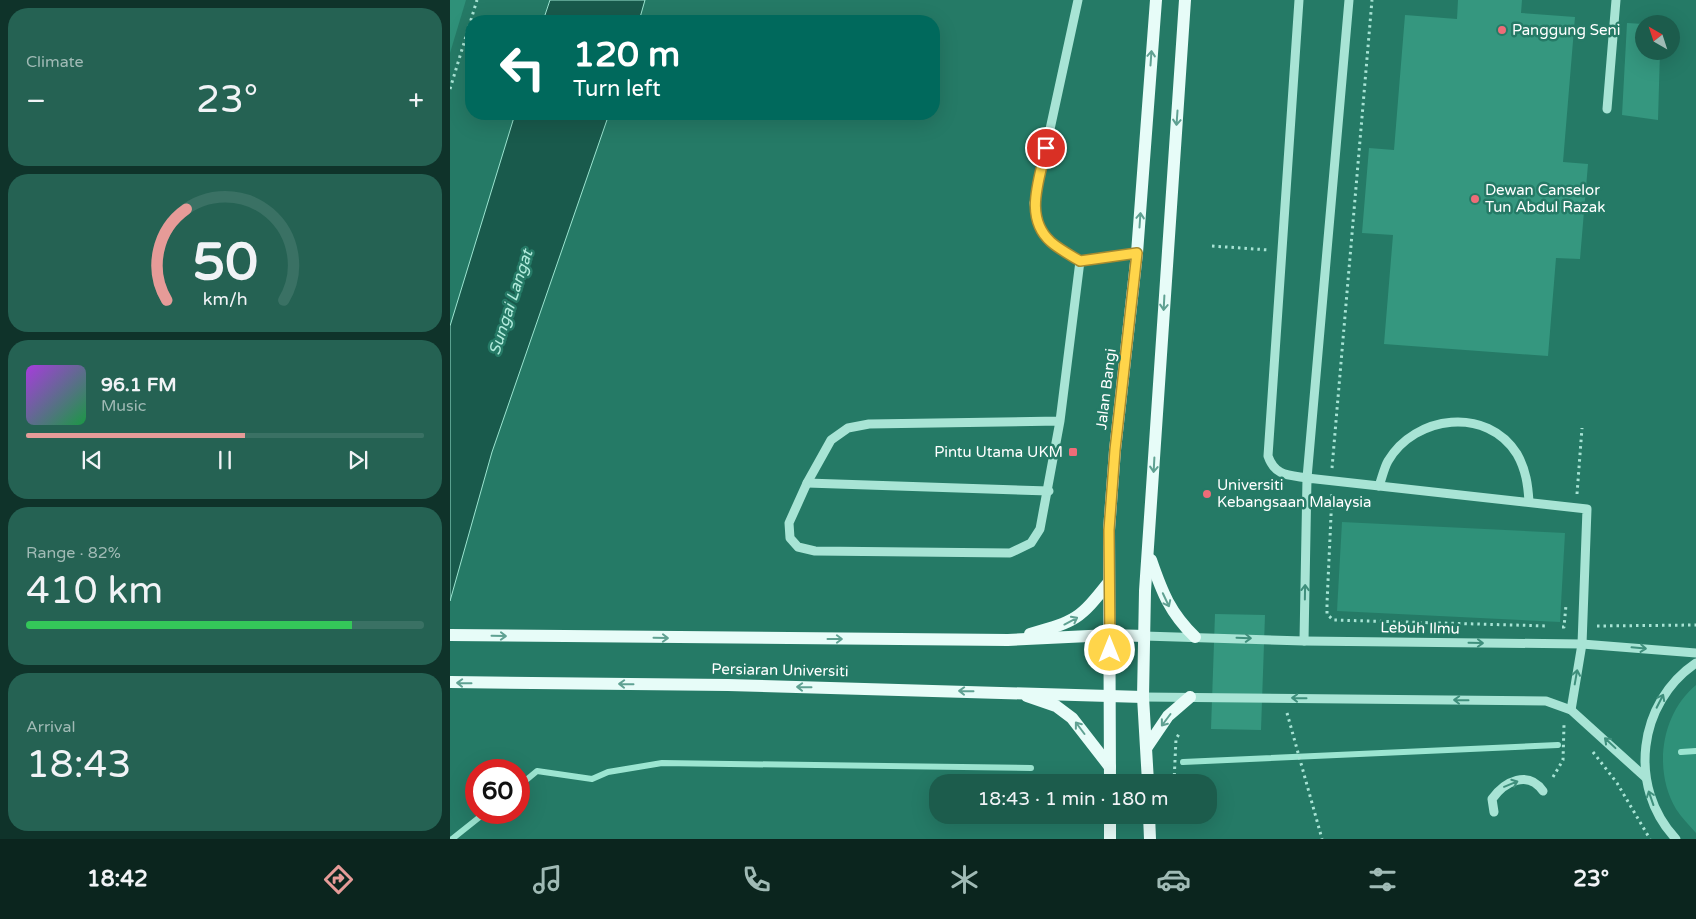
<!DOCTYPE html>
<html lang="en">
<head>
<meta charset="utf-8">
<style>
  :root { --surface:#1c5c4c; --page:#256253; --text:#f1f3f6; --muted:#a0bab5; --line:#3a7164; --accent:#e69b98 }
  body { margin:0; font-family:"Varela Round",sans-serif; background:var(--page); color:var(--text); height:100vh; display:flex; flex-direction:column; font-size:19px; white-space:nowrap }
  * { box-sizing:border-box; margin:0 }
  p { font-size:16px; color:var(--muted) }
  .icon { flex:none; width:28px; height:28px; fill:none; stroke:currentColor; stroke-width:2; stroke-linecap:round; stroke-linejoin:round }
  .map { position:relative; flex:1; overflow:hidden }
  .drawer { display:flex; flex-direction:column; gap:8px; padding:8px; background:#0f332a; width:450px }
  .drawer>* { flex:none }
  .guide { position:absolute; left:15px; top:15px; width:475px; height:105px; border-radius:20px; box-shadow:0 5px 20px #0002; background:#00695c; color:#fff; overflow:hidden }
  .needle { width:32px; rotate:321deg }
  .controls { position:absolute; left:1185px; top:15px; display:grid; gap:10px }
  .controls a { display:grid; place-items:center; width:45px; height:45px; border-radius:50%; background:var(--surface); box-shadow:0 5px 20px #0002; font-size:25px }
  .speed { position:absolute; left:15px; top:759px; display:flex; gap:10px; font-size:25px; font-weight:700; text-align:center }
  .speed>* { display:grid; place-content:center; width:65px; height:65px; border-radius:50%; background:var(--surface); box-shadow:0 5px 20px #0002; line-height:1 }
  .speed .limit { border:8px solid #d22; background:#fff; color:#111 }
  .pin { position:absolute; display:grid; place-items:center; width:42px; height:42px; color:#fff; margin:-21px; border:2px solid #fff; border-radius:50%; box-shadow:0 1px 5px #0007 }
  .me { position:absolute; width:55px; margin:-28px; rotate:0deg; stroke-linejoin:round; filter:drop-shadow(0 0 4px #0008) }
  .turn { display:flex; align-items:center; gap:18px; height:105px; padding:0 25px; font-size:22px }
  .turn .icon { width:65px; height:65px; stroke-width:2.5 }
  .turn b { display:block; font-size:35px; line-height:42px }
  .big { font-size:38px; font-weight:600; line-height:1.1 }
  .drawer .tile { flex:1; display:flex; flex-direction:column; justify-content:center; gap:8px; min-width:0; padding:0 18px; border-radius:20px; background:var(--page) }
  .drawer .dial { align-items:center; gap:0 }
  .dial svg { height:130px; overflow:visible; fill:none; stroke:var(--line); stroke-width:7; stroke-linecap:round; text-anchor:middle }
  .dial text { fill:var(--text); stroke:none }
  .song { display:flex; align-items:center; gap:15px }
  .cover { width:60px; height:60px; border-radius:8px; background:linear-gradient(135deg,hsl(280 70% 55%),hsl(140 70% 35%)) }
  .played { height:5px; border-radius:2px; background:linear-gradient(90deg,var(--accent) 55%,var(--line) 55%) }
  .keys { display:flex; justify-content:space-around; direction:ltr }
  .heat { display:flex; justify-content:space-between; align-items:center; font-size:28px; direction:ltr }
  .charge { height:8px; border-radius:4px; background:linear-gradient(90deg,#34c759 82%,var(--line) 0) }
  .trip { position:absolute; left:479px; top:774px; width:288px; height:50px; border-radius:20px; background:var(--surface); box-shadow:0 5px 20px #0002; font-weight:600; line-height:50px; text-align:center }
  .menu { display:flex; height:80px; justify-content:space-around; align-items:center; background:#0b251e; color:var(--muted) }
  .menu .icon { width:35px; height:35px }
  .menu .active { color:var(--accent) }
  .menu b { font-size:22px; color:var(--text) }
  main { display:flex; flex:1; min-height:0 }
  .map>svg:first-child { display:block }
</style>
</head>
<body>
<main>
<section class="drawer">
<div class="tile"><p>Climate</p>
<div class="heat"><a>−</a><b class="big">23°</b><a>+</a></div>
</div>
<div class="tile dial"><svg viewBox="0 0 100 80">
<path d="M14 69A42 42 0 1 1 86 69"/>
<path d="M14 69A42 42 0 0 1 26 13" stroke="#e69b98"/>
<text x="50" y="56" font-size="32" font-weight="700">50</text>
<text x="50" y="72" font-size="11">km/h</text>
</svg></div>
<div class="tile">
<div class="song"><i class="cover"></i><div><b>96.1 FM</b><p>Music</p></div></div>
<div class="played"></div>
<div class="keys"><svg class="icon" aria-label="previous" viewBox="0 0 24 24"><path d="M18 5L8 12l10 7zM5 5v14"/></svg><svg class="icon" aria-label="pause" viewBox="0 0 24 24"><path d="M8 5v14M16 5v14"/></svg><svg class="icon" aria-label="next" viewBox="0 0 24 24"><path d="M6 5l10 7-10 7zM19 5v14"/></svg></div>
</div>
<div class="tile"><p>Range · 82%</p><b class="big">410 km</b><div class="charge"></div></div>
<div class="tile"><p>Arrival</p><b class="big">18:43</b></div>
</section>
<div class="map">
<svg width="1246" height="839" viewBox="0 0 1246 839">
  <rect width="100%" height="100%" fill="#257a66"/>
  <g fill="#2f9179">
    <path d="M0,0H16L0,53Z"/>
    <path d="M892,522L1115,533L1110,622L887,611Z"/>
    <path d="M1246,685V833C1239,825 1231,817 1226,809C1203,770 1211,714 1246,685Z"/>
  </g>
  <g fill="#195a4c" stroke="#9ce5d1">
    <path d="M100,0H195L189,21H93Z"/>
    <path d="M65,114H159L42,452L0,601V326Z"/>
  </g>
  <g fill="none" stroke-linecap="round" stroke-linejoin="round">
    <g stroke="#9ce5d1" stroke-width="6">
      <path d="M1231,752L1246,751"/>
      <path d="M733,762L1108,745"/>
      <path d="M69,786L87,771L142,779L158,772L212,763L581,768"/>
      <path d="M2,839L36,812"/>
    </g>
  </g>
  <g fill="#35977f">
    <path d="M1008,0H1072L1071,13L1125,17L1113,162L1138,164L1130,259L1106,258L1098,356L934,344L943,235L912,233L919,148L944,150L955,15L1007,19Z"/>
    <path d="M1177,23L1194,24V51H1210L1208,120L1172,115Z"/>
    <path d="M765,614L815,615L811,730L761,729Z"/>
  </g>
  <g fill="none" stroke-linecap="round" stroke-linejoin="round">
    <g stroke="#a8e4d5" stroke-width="3" stroke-dasharray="2.5 4" stroke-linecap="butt">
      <path d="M0,89L27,0"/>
      <path d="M762,246L819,250"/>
      <path d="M882,468L922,0"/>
      <path d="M882,494L877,603V614L883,620L1098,626"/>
      <path d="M1127,494L1132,428"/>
      <path d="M1147,626L1246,625"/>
      <path d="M1112,627H1114L1116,605"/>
      <path d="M837,713L872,839"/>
      <path d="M1143,752L1167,783L1200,839"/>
      <path d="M1103,777L1113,760L1114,725"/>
      <path d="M724,782L726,739L729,734"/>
    </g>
    <g stroke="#a8e4d5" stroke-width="9">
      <path d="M628,0L584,203C587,237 603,244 630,261"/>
      <path d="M849,0L818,456C825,476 838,475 857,478L899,0"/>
      <path d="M1157,109L1166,0"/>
      <path d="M610,421L419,424L398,428L381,440L357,483L339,523L340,538L348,547L365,551L560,553L581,543L590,529L610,421L630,261L687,253"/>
      <path d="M357,483L599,491"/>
      <path d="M929,486C932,478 934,468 938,461C965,415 1037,406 1067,454C1076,470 1078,485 1079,502"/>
      <path d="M694,636L854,641L1132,644L1246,653"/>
      <path d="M854,641L857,478L1137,509L1132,644L1121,710"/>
      <path d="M693,697L1096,701L1121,710L1195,777"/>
      <path d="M1044,812L1042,799C1055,781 1078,770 1093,791"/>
      <path d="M1226,839C1177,787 1188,702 1246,663"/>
    </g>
    <g stroke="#e7fcf8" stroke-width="12">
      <path d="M701,560C712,592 720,613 745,637"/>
      <path d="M580,634C626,621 629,620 659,582"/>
      <path d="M0,635L558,640L660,635L694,636"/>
      <path d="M0,682L278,685L693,697"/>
      <path d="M577,696L606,706L622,718L660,767"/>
      <path d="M697,747L718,716L740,697"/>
      <path d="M660,782L659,530L665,450L687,253L706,0"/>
      <path d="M698,782L693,697L695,591L735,0"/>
      <path d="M660,815V839"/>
      <path d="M699,815L700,839"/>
    </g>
  </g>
  <defs><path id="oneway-shaft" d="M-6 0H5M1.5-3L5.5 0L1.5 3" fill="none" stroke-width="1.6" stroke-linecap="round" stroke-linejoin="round" transform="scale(1.25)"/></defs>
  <g stroke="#5fa192">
    <use href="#oneway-shaft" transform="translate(701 58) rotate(-86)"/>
    <use href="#oneway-shaft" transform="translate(727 118) rotate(94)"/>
    <use href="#oneway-shaft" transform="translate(690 220) rotate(-86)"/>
    <use href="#oneway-shaft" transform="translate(714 303) rotate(93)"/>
    <use href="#oneway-shaft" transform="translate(704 465) rotate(93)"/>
    <use href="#oneway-shaft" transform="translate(716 600) rotate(65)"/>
    <use href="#oneway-shaft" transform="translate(621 621) rotate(-28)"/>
    <use href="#oneway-shaft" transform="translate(49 636) rotate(1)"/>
    <use href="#oneway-shaft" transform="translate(211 638) rotate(1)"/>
    <use href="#oneway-shaft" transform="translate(385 639)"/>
    <use href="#oneway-shaft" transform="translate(14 683) rotate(-179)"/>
    <use href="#oneway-shaft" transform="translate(176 684) rotate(-179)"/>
    <use href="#oneway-shaft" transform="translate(354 687) rotate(-179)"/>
    <use href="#oneway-shaft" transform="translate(516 691) rotate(-179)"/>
    <use href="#oneway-shaft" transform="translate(716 720) rotate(127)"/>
    <use href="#oneway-shaft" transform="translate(630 728) rotate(-127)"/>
  </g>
  <g stroke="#3f8f7c">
    <use href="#oneway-shaft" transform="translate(855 592) rotate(-89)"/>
    <use href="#oneway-shaft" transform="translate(794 638) rotate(2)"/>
    <use href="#oneway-shaft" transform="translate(1026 643) rotate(1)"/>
    <use href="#oneway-shaft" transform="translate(1189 648) rotate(5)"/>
    <use href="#oneway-shaft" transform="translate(1126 677) rotate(-80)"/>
    <use href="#oneway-shaft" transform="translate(849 698) rotate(-179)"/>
    <use href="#oneway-shaft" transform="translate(1011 700) rotate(-179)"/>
    <use href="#oneway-shaft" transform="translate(1210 701) rotate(-63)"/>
    <use href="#oneway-shaft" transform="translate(1160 743) rotate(-137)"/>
    <use href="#oneway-shaft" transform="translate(1061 784) rotate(-22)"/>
    <use href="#oneway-shaft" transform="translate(1201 798) rotate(-109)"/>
  </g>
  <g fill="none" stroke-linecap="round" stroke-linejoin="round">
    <g stroke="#a68a30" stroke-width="12">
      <path id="route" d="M596,148C590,179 573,217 601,242C609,249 620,255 630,261L687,253L665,450L659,530L660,650"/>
    </g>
    <use href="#route" stroke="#ffd54a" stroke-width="9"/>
  </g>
  <g fill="#ee6c78" stroke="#257a66" stroke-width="2">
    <circle cx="1052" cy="30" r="5"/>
    <circle cx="1025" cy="199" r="5"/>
    <rect x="618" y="447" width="10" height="10" rx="2.5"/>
    <circle cx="757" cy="494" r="5"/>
  </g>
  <g text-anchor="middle" stroke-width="5" stroke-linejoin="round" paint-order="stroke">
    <g font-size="15" fill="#fff" stroke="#257a66" text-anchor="start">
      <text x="1062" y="35">Panggung Seni</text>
      <text x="1035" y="195">Dewan Canselor<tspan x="1035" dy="17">Tun Abdul Razak</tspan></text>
      <text x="613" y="457" text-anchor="end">Pintu Utama UKM</text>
      <text x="767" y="490">Universiti<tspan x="767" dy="17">Kebangsaan Malaysia</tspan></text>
    </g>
    <g font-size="15" fill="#fff" stroke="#257a66">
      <text transform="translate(656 389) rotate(-83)" y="5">Jalan Bangi</text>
      <text transform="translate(970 628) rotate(1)" y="5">Lebuh Ilmu</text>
      <text transform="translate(330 670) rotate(1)" y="5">Persiaran Universiti</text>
    </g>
    <g font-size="16" font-style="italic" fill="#b3ecdd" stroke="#257a66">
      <text transform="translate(60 302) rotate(-72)" y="6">Sungai Langat</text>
    </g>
  </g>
</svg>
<div class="controls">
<a><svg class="needle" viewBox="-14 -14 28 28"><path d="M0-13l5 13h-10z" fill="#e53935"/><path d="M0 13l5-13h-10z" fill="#a0bab5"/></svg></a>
</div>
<div class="speed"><div class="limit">60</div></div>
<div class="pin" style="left:596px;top:148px;background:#d93025"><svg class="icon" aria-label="arrive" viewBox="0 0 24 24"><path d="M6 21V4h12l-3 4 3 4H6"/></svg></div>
<svg class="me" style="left:660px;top:650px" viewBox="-20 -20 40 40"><circle r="17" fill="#ffd54a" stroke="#fff" stroke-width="3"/><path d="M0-11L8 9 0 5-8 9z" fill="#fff"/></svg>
<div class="trip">18:43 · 1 min · 180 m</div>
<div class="guide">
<div class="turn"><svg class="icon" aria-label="left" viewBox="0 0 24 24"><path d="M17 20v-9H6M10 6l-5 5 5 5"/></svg><div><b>120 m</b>Turn left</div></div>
</div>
</div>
</main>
<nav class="menu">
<b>18:42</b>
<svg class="icon active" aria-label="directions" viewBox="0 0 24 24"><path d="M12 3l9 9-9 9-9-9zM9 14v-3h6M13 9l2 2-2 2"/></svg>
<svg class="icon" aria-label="music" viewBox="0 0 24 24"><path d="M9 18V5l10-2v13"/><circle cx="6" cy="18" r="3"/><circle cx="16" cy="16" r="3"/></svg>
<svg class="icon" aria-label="phone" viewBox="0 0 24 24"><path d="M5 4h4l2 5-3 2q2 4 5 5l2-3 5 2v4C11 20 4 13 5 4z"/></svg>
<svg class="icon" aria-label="climate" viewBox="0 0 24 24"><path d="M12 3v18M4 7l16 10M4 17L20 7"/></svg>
<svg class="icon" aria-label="car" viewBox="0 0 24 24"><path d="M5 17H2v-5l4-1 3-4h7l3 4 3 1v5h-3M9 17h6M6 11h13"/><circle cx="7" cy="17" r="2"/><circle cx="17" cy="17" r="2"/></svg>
<svg class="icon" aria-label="filters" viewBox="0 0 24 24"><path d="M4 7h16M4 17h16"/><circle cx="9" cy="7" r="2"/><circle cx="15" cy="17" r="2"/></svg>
<b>23°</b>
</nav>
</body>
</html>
